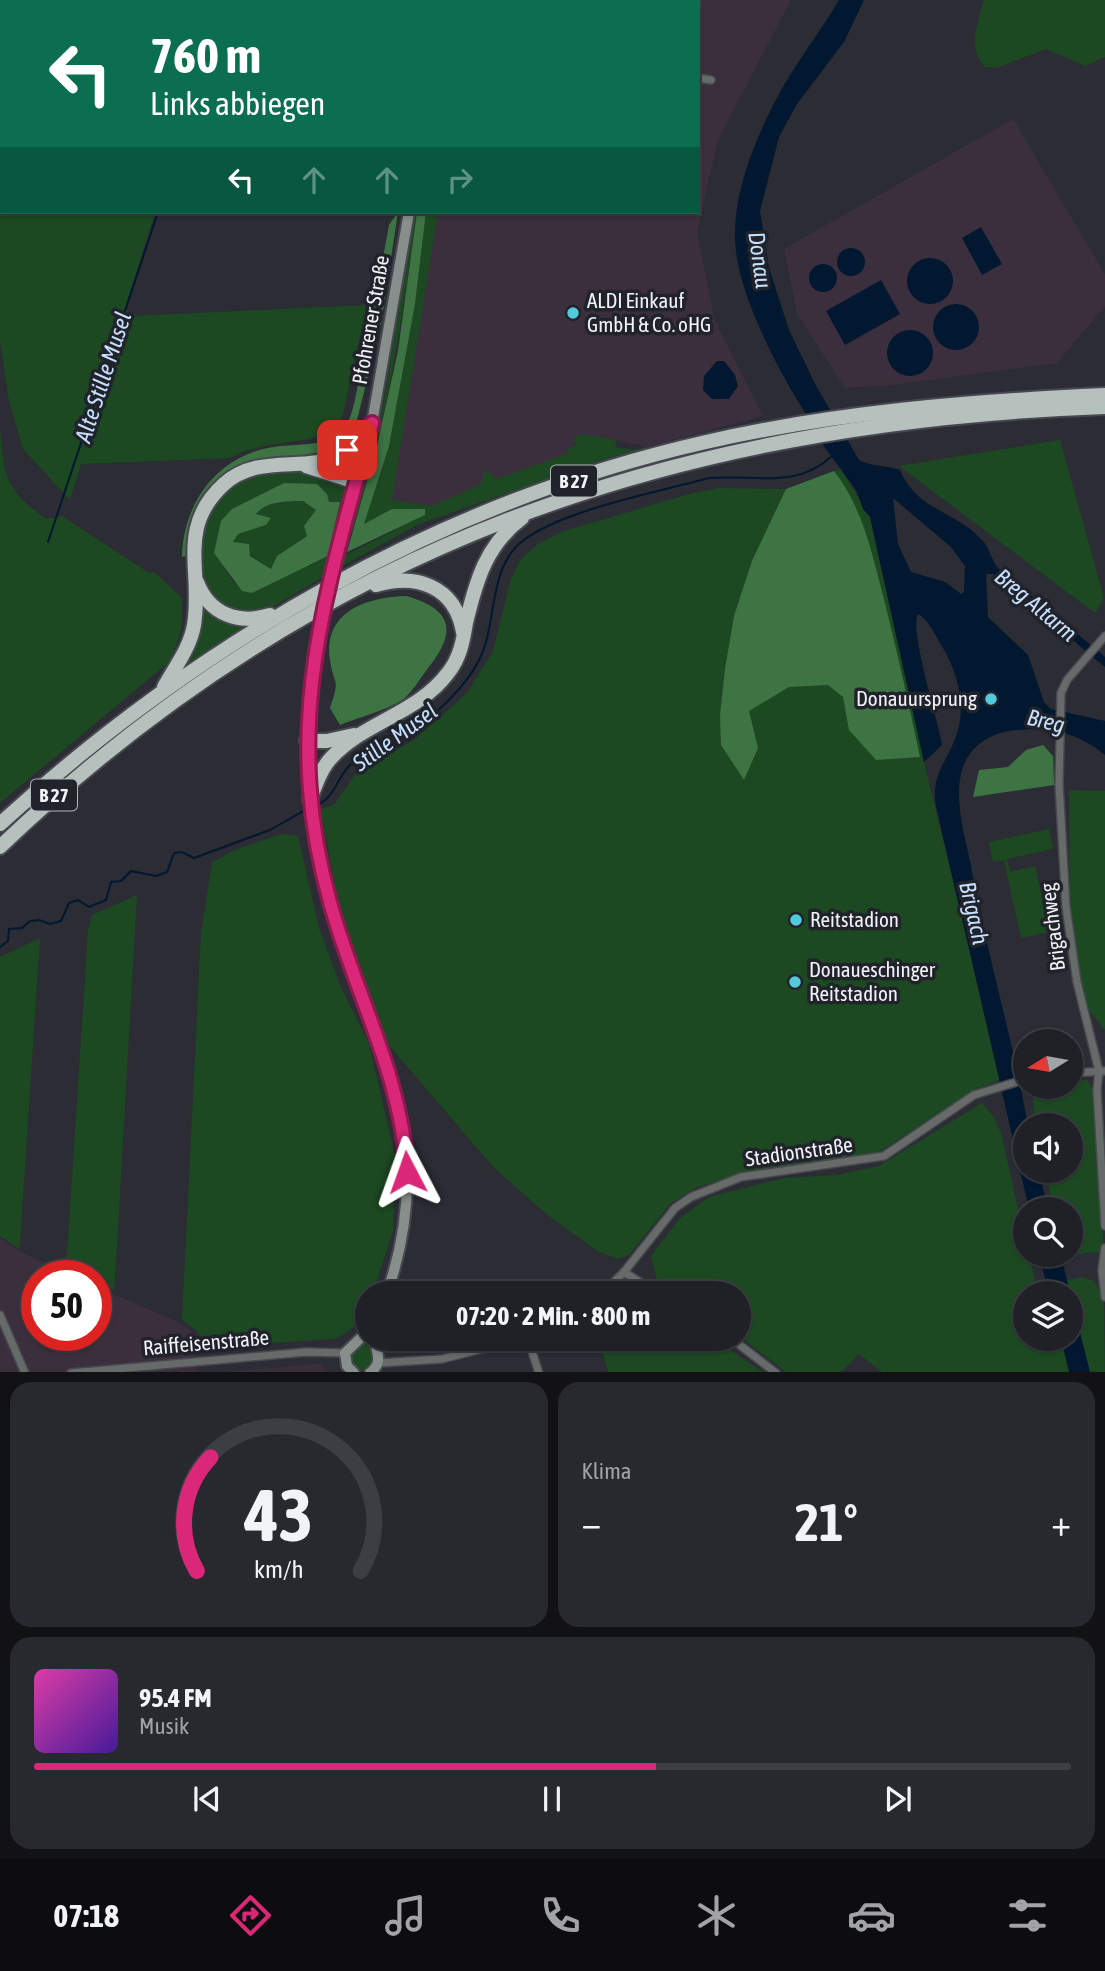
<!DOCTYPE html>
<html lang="de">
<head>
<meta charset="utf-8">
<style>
  :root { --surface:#202127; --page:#28292f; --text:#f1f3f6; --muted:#a2a3a7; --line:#3d3e44; --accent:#db2777 }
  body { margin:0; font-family:"Asap Condensed",sans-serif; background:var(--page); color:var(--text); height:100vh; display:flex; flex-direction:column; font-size:26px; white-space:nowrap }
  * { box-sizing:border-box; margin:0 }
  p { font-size:23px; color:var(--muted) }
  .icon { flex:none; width:38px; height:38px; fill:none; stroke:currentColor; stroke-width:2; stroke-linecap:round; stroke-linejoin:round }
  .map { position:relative; height:1372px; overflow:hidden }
  .details { display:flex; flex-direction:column; gap:10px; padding:10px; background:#121215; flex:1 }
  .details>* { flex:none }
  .hud { position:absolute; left:0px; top:0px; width:700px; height:214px; box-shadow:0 2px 5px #0004,0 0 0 2px var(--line); background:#0b6e4f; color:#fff; overflow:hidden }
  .needle { width:46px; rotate:259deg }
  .fabs { position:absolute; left:1013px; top:1029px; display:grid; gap:14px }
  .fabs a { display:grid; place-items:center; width:70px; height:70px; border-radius:50%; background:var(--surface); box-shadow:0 2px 5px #0004,0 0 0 2px var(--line); font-size:35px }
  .speed { position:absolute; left:21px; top:1260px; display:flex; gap:14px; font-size:35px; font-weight:700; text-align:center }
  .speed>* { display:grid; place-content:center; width:91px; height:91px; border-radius:50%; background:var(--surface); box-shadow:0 2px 5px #0004,0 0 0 2px var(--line); line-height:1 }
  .speed .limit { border:10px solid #d22; background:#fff; color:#111 }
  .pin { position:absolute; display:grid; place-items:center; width:60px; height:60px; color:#fff; margin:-30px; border-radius:14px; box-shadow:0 4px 10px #0006 }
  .me { position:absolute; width:77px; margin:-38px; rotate:356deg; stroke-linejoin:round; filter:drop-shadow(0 0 5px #0008) }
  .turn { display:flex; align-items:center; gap:24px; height:147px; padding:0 35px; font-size:32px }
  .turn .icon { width:91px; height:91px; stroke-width:2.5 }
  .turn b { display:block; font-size:49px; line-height:60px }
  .lanes { display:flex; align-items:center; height:66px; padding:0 35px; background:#0003; justify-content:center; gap:35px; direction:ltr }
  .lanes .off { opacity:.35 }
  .big { font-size:52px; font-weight:700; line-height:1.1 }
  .details .card { flex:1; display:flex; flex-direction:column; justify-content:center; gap:10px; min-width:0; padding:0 24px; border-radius:21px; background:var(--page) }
  .details .dial { align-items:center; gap:0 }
  .dial svg { height:182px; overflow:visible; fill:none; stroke:var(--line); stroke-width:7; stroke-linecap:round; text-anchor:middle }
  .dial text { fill:var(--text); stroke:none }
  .song { display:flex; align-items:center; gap:21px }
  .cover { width:84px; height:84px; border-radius:10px; background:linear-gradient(135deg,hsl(320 70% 55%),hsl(260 70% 35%)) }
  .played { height:7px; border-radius:4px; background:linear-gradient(90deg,var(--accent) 60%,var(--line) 60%) }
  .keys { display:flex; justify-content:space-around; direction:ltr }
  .heat { display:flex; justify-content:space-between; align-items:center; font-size:38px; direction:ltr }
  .details .tiles { flex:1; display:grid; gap:10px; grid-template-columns:1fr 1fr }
  .card:last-child { grid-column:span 2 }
  .trip { position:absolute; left:355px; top:1281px; width:396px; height:70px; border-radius:35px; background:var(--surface); box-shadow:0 2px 5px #0004,0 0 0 2px var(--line); font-weight:700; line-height:70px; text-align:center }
  .menu { display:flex; height:112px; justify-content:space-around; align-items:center; background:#0d0d10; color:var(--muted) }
  .menu .icon { width:49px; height:49px }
  .menu .selected { color:var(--accent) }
  .menu b { font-size:32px; color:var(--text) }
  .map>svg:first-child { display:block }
</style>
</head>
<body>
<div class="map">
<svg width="1105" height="1373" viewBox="0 0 1105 1373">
  <rect width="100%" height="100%" fill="#2b2c34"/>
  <g fill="#3c2f3d">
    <path d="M450,0H791L718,140L697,232L715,321L763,416L647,447L617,440L576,441L570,453L432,506L391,500L438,212H698V2Z"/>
    <path d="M1013,119L1105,274V306L1057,363L891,385L845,388L797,314L784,249Z"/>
    <path d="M0,1238L21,1252L71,1276H37V1335H96V1287L174,1320L193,1332L196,1372H0Z"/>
    <path d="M320,1364L326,1372H225Z"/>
  </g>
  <g fill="#1c4922" fill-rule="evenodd">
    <path d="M25,0H220L24,2Z"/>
    <path d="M984,0H1105V57L1085,66L1046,49L996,68L985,67C967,48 978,23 984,0Z"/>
    <path d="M0,73L2,212H155L125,308L132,316L367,305L341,423C326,447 262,437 231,458L81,464L70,500L23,449L9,401L0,341Z"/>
    <path d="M415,212H417C404,304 391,395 367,485C363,500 361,525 349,534L380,423Z"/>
    <path d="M426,212H438L392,500L432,506L481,484L484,470L494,475L495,479L569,453L568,448L575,446L576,441L572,440L580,434L617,440L615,447L634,450L647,447V450L611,457L419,524L342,566L344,556L425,515L363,525L389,446L415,304Z"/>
    <path d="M0,431C5,479 5,489 46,519L62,516L149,573L154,572L181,597C185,621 180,640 169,662L0,803Z"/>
    <path d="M1060,440L1104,598L1095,613L899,466Z"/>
    <path d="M301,467L344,483L346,501L334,532L340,502H329L327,494L232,509L225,569L235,584L311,565L328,556L323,577L266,611L250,616L223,610L200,582L199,534L211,507L232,485L247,475Z"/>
    <path d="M841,469L870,517L924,762L1001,1080L976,1089L882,1150L862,1157L772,1167L697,1187L671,1203L629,1255L618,1259L599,1252L550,1217L494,1168L387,1043L345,936L320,809L334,805L354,776L366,766L414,740L467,693L493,651L511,579L521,559L538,544L564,531L689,494L719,488L786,489Z"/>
    <path d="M304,501L316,510L307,536L277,556L271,569L233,543L237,534L266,525L255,514C267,501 287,501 304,501Z"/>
    <path d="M197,596L247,625L182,668Z"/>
    <path d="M1069,790L1105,791V1030C1099,1022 1090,1013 1086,1004C1065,958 1070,843 1069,790Z"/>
    <path d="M1049,829L1053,849L1007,859L1010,872L1035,866L1050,932L1021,938L1004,860L993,862L989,842Z"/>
    <path d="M282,834L298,836L319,928L340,985L369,1044L395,1156L393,1231L373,1293H368C368,1317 354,1330 334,1339L224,1346L202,1339L197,1331L182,1320L201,933L212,862L237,849Z"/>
    <path d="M137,895L116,1264L114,1290L96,1282V1276H81L56,1265L63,1263L67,1255L88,931L92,915Z"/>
    <path d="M40,938L20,1243L19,1249L0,1236V957Z"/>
    <path d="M1087,1080L1093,1090L1104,1251L1071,1255V1209H1053L1046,1171H1071V1125H1035L1032,1087H1071V1081Z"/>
    <path d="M982,1103L993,1116L1001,1133L1025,1240L1026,1255H1029L1036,1286L1083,1277L1094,1281L1104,1299L1105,1372H882L859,1354L841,1372H786L739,1336L738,1293H673L658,1284L651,1256L680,1218L709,1197L784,1178L837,1175L879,1166ZM1026,1293H1071V1339H1026Z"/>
    <path d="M599,1339H714L763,1372H608Z"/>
    <circle cx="362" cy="1357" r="14"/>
  </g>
  <g fill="#3e7444" fill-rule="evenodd">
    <path d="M398,212L381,324L355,428C322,479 250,430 206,496C193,515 186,533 186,556L182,557C183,500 221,452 280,446C300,444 333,446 345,428C354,413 357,389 360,372C371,323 380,274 389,225Z"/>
    <path d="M417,212H426L415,304L389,446L364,524L392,509H425V515L347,552L376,450L398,351Z"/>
    <path d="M834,471C863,508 872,554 884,599C897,652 909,704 920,757L876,760L849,730L843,697L828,685L789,687L749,711L758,748L744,780L721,745L720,715L725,669L734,616L752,561L786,489Z"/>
    <path d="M284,483L317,484L327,494L329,502H340L328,556L252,593L242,591L214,553L221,521L232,509ZM303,501L316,510L304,526L307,536L277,556L271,569L250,556L249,544L233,542L238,534L266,525L271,518L256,514C266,501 287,501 303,501Z"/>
    <path d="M407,596C456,611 456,634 426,671C419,680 411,694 402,700C384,711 360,717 340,725L330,708C341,676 334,688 330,660C323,611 367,597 407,596Z"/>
    <path d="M1043,745L1053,756L1054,785L973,797L979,770L1008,767L1026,750Z"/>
  </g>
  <g fill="#021730" fill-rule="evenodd">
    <path d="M839,0H864L844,42L797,104L779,137L760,211L769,268L789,330L815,384L859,460C872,467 886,465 900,470C918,512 955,510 982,540C990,548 991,560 998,568L1105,657V667L993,574H986L988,617L1028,655L1044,702L1051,709L1105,721V755C1079,733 1051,727 1017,730C993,732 972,743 963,767C953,795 964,833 970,861C986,950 1012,1037 1028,1125H1026V1171H1038L1049,1209H1029L936,806C931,773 946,765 956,736C967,708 958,673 943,648C936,637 930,621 918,614C909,631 938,719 942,745L924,762L870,517L863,509L856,490L823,445V440C791,394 746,314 737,258C727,201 757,133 784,85C801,56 822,29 839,0ZM893,498L951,547L965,566L964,592L961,594L945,582L911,572L898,544Z"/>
    <path d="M981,227L1002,264L982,275L962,238Z"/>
    <circle cx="851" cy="262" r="14"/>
    <circle cx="930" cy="281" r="23"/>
    <circle cx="823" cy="278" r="14"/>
    <path d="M881,280L900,314L845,345L826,311Z"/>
    <circle cx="956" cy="327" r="23"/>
    <circle cx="910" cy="353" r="23"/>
    <path d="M717,361H724L735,375L738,386L729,399H712L703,390L704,376Z"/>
    <path d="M1039,1255H1061L1070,1293H1049Z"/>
    <path d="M1071,1297L1090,1372H1069L1061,1339H1071Z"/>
  </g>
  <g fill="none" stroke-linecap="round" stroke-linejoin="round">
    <g stroke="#021730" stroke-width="2">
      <path d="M19,2L20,0"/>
      <path d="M228,2L229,0"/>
      <path d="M0,28L2,26"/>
      <path d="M48,542L158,212"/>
      <path d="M316,806C337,796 336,777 352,763C369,747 393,742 412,730C437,714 465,687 478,662C498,626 487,572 520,543C559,510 659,492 709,478C753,474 796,490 832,456"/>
      <path d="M0,947L8,941L9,929L22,928L30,921L39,920L50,924L61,921L69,903L78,900L89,907L106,900L111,882L121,881L131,871L156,876L167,872L174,853L182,852L194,858L270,830L307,809"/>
    </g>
    <g stroke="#47484f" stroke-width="10">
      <g id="street">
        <path d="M698,78L711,80"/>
        <path d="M1105,636L1067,680L1061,693L1059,784L1066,907L1077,982L1099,1071L1097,1090L1105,1226"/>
        <path d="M1071,1073L1105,1071"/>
        <path d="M1105,1248L1102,1270L1105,1297"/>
        <path d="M624,1272L657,1293"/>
        <path d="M603,1293L624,1272L675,1208L691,1197L741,1177L884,1156L974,1095L1026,1079"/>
        <path d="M0,1315L25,1373"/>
        <path d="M528,1339L539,1373"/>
        <path d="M732,1339L776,1373"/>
        <path d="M379,1363L442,1359L520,1339"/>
        <path d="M71,1373L306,1352L345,1353"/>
      </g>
    </g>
    <g stroke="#47484f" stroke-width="14">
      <g id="secondary">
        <path d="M441,2V0"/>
        <path d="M0,58H2"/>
        <path d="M337,548L372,423L409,212"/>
        <path d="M315,646C303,731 307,816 329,899C368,1046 443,1131 387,1293"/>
        <path d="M354,1373L347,1366L345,1353L368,1331"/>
        <path d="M370,1373C384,1362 376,1353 375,1339"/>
      </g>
    </g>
    <g stroke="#47484f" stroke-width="18">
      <g id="highway">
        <path d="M306,466L356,482"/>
        <path d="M197,582C209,614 238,625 270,615"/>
        <path d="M376,585C416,573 455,586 463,632"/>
        <path d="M164,687C175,667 190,648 194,625C203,571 176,528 224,484C260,452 306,474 342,454C354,447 363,434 372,423"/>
        <path d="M307,741H327L354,735"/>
        <path d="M310,799C316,785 321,768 332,757C366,721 417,714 448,673C460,658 463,641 466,623C476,581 486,545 522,518"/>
        <path d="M0,824C199,642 441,502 706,442C836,412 972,401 1105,395"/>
        <path d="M0,847C315,545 674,422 1105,407"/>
      </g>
    </g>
    <use href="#street" stroke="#666b69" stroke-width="7"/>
    <use href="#secondary" stroke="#878e8b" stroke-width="10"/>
    <use href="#highway" stroke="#b6c1bd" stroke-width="14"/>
    <g stroke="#47484f" stroke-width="14" stroke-linecap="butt">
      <path id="secondary-bridge" d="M315,646L337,548"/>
    </g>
    <use href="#secondary-bridge" stroke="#878e8b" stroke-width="10"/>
  </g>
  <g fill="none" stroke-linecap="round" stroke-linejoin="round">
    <g stroke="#8e194d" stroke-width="18">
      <path id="route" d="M347,450L372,423C326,594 280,723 330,902C355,994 402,1075 407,1172"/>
    </g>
    <use href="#route" stroke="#db2777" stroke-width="12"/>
  </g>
  <g fill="#53cadc" stroke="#21232a" stroke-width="2.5">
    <circle cx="573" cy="313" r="7"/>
    <circle cx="991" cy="699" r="7"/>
    <circle cx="796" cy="920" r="7"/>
    <circle cx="795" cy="982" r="7"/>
  </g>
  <g text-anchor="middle" stroke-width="7" stroke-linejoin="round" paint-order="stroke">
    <g fill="#21232a" stroke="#b3b5ba" stroke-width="2">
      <rect x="551" y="465.5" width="46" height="31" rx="5"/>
      <rect x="31" y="779.5" width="46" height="31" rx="5"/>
    </g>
    <g font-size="19" font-weight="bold" fill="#f2f3f8">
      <text x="574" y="488">B 27</text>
      <text x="54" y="802">B 27</text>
    </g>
    <g font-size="21" fill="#f2f3f8" stroke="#21232a" text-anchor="start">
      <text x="587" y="308">ALDI Einkauf<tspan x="587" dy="24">GmbH &amp; Co. oHG</tspan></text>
      <text x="977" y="706" text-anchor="end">Donauursprung</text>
      <text x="810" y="927">Reitstadion</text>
      <text x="809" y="977">Donaueschinger<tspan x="809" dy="24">Reitstadion</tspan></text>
    </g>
    <g font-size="21" fill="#f2f3f8" stroke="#21232a">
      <text transform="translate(371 320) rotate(-80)" y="7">Pfohrener Straße</text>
      <text transform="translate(1053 927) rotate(-97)" y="7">Brigachweg</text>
      <text transform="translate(799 1152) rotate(-8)" y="7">Stadionstraße</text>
      <text transform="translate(206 1343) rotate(-5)" y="7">Raiffeisenstraße</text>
    </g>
    <g font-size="23" font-style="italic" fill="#c7e0ff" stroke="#21232a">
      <text transform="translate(760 260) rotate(82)" y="8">Donau</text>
      <text transform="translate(103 377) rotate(-72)" y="8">Alte Stille Musel</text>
      <text transform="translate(1036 605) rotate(40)" y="8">Breg Altarm</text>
      <text transform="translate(1046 721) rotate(14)" y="8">Breg</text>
      <text transform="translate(395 737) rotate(-36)" y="8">Stille Musel</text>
      <text transform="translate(974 913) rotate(77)" y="8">Brigach</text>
    </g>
  </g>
</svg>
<div class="fabs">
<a><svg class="needle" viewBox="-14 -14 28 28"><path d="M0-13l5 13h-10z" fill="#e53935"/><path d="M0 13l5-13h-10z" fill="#a2a3a7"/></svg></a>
<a><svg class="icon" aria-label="sound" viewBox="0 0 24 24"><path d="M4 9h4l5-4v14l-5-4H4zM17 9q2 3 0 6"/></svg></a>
<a><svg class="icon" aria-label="search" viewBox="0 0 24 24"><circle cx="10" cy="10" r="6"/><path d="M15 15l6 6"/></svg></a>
<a><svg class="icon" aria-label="layers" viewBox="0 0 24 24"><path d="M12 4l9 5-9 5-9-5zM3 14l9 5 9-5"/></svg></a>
</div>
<div class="speed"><div class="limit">50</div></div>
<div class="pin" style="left:347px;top:450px;background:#d93025"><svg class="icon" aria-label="arrive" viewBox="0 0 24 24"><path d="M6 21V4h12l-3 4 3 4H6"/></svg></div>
<svg class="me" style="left:407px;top:1172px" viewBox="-20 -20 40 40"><path d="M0-17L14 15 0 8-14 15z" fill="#db2777" stroke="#fff" stroke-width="4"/></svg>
<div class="trip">07:20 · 2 Min. · 800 m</div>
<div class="hud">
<div class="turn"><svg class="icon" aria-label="left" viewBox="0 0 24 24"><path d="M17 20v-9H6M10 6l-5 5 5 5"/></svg><div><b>760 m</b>Links abbiegen</div></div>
<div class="lanes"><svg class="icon" aria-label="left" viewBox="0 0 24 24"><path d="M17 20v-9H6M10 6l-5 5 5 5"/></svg><svg class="icon off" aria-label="ahead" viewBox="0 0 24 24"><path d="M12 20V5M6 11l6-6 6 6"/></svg><svg class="icon off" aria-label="ahead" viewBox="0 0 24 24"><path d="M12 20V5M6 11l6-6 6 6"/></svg><svg class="icon off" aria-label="right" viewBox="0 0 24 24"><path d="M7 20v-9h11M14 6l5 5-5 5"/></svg></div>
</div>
</div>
<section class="details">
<div class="tiles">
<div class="card dial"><svg viewBox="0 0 100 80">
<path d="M14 69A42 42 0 1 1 86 69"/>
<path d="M14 69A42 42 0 0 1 20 19" stroke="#db2777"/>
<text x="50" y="56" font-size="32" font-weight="700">43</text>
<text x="50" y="72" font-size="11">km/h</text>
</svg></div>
<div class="card"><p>Klima</p>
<div class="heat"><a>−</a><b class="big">21°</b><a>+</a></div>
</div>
<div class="card">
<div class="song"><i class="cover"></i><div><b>95.4 FM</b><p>Musik</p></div></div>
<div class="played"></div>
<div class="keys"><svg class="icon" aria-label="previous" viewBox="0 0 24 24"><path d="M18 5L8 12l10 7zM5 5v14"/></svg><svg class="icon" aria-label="pause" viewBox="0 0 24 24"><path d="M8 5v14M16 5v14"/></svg><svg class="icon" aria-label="next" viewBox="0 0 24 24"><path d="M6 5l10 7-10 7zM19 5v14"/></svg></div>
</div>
</div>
</section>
<nav class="menu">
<b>07:18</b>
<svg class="icon selected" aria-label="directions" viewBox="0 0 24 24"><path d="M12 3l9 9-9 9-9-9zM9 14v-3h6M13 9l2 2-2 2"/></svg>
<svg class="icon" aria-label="music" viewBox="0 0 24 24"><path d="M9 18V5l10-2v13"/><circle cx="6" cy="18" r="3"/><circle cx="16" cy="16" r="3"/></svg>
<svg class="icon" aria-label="phone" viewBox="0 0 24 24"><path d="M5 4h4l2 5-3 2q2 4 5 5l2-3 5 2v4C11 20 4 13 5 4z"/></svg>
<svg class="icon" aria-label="climate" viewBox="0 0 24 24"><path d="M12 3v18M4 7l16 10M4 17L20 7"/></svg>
<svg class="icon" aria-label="car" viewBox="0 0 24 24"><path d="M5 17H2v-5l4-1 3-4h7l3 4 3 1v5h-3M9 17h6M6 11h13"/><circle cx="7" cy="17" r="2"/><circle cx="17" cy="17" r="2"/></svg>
<svg class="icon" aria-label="filters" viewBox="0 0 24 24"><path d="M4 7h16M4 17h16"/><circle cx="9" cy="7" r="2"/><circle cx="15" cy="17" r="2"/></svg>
</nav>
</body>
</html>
